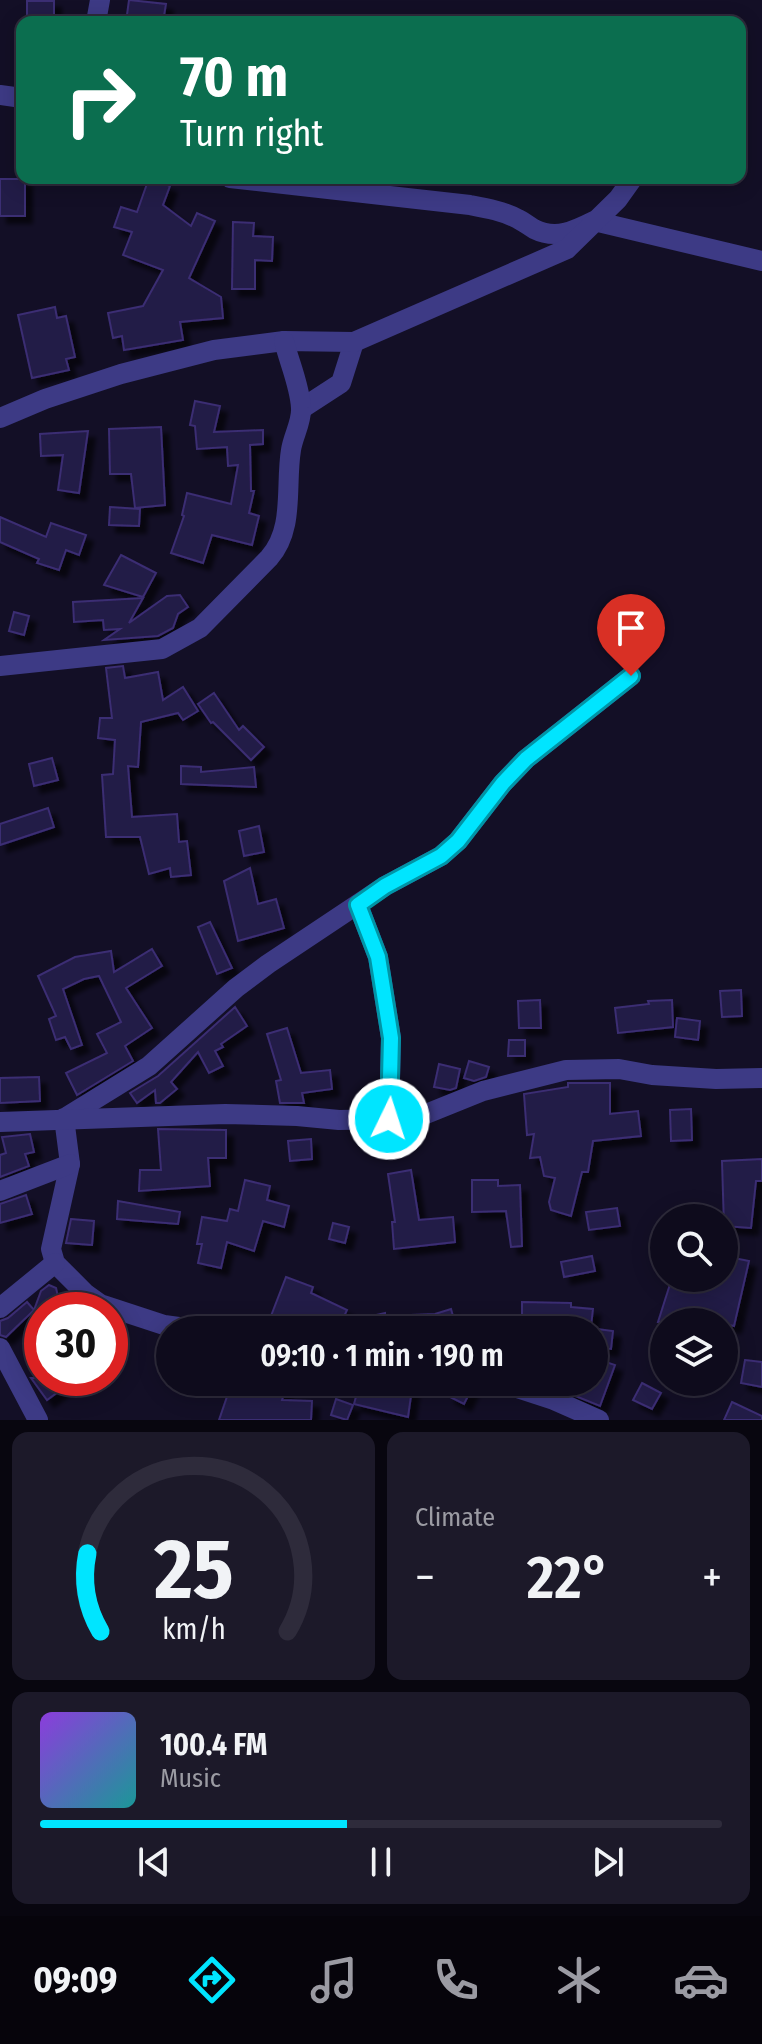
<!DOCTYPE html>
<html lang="en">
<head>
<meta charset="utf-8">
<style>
  :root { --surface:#0e0b1c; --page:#1c1929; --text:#f1f3f6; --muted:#9b9ba3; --line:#2e2b3b; --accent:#00e5ff }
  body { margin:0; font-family:"Fira Sans Condensed",sans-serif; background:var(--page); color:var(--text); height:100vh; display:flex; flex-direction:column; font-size:30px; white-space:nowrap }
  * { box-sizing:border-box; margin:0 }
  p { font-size:26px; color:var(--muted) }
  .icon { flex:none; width:44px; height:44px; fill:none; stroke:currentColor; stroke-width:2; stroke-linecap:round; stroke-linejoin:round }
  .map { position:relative; height:1420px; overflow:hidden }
  .details { display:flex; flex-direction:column; gap:12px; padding:12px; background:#08060f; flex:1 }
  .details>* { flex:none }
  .top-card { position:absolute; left:16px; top:16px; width:730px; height:168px; border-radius:16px; box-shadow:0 4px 20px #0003,0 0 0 2px var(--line); background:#0b6e4f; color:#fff; overflow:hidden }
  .buttons { position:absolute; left:650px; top:1204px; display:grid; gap:16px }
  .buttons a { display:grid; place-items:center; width:88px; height:88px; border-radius:50%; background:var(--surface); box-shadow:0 4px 20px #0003,0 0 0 2px var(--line); font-size:40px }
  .speed { position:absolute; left:24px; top:1292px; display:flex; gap:16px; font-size:40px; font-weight:700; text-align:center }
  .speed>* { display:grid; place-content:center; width:104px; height:104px; border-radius:50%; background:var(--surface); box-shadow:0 4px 20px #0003,0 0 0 2px var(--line); line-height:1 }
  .speed .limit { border:12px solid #d22; background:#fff; color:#111 }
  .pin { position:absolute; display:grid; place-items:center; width:68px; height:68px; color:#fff; margin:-82px -34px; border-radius:50% 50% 50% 0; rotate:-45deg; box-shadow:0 0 8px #0007 }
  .pin .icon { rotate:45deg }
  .me { position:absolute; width:88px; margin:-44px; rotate:4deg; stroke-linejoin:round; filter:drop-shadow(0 0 6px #0008) }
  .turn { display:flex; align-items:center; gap:28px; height:168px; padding:0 32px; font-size:36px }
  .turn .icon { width:104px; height:104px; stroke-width:2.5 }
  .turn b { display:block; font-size:56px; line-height:68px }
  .big { font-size:60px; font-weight:600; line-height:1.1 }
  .details .card { flex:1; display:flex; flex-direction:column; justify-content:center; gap:12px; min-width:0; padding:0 28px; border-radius:16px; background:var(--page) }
  .details .dial { align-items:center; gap:0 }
  .dial svg { height:208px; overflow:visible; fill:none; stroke:var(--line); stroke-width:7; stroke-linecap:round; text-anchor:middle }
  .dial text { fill:var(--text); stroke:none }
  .song { display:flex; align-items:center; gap:24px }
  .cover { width:96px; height:96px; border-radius:12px; background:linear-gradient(135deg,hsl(270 70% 55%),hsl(180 70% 35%)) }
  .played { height:8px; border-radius:4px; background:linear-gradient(90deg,var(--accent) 45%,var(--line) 45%) }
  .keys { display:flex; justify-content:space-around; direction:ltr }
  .heat { display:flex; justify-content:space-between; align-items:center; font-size:44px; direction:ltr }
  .details .tiles { flex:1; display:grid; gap:12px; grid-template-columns:1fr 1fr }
  .card:last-child { grid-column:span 2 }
  .trip { position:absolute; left:156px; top:1316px; width:452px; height:80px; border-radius:40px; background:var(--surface); box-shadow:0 4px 20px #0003,0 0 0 2px var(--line); font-weight:600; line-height:80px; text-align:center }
  .dock { display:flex; height:128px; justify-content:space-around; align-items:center; background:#06040b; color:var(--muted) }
  .dock .icon { width:56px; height:56px }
  .dock .selected { color:var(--accent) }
  .dock b { font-size:36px; color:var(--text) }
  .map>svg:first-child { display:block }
</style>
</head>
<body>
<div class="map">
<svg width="762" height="1420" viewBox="0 0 762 1420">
  <defs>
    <filter id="shadow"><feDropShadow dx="7" dy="7" stdDeviation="2" flood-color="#0009"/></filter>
  </defs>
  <rect width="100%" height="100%" fill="#130f26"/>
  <g fill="#241b47" stroke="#3b2d73" stroke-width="2" filter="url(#shadow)">
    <path d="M129,0L166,4L163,22H126Z"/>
    <rect x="27" y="1" width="27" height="21"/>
    <path d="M149,178L170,186L163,205L191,226L197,213L215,221L189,278L221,297L223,318L180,322L183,340L124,350L122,336L113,338L108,313L143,306L163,270L123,255L132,232L114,227L121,207L137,212Z"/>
    <rect x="0" y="179" width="25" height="37"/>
    <path d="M233,222L254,223L253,236L273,237L272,261L255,260V289H232Z"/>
    <path d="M55,307L57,318L66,316L75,357L66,359L69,370L32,378L18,315Z"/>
    <path d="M195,401L220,406L214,432L263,430V444L250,445L251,491H254L249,513L259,516L252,545L212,535L203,563L171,553L184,516L182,515L187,493L231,504L238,465L228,466L227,447L197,449L195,426L190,425Z"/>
    <path d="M161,427L165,505L135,508L131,474H110L109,429Z"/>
    <path d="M88,431L79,493L58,490L63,455L41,456L40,434Z"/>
    <path d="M110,507L140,509L139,526L109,525Z"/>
    <path d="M0,517L46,537L51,523L86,535L79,555L66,550L59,570L37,563L39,559L0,542Z"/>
    <path d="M121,555L156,573L143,597L104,585Z"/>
    <path d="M180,595L188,607L178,614L173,628L158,636L104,640L120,629L104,630L103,620L74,622L73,602L143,598L129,623L167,596Z"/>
    <path d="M14,612L29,616L24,635L9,631Z"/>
    <path d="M123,666L125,678L158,672L163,700L183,687L198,711L183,720L178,713L141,722L138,767L128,766L132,817L177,814L179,842L187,841L191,875L171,877L170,868L149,874L140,837H106L102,775L113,774L115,740L98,738L100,718H112L106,668Z"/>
    <path d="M214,693L239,730L243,726L264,747L251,760L213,722L211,723L198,704Z"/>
    <path d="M52,758L58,780L34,786L29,764Z"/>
    <path d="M181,766L201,767V772L254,767L256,787L181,784Z"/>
    <path d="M48,808L54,827L0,845V824Z"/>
    <path d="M259,826L264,852L244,856L239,831Z"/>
    <path d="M250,868L258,904L276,899L284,928L238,941L224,881Z"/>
    <path d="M210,922L232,968L217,974L198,927Z"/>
    <path d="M152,949L162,966L126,988L152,1028L125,1046L133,1061L77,1095L66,1073L107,1053L97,1034L121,1022L99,976L84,979L63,989L82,1045L71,1049L65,1037L56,1040L49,1019L56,1016L38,976L75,957L111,951L114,972Z"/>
    <path d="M741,990L742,1016L722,1017L720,991Z"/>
    <path d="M540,1000L541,1028H519L518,1001Z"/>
    <path d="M672,1000L673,1027L618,1033L615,1008L649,1004L648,1001Z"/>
    <path d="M235,1007L247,1026L221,1044L223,1047L215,1051L223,1066L209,1073L198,1052L171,1082L177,1089L160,1103H156L155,1090L137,1103L130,1093L158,1076Z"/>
    <path d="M677,1018L700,1021L698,1040L675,1037Z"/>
    <path d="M287,1028L301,1073L330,1070L332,1089L302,1093L304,1103H280L276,1081L281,1080L267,1034Z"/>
    <path d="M509,1040H525V1056H508Z"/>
    <path d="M469,1061L489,1067L486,1077L474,1081L464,1078Z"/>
    <path d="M439,1064L460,1069L456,1088L450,1090L434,1087Z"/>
    <path d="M39,1077L40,1101L0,1103V1078Z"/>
    <path d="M568,1083H610V1114L638,1111L641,1136L593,1141L588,1172H582L571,1216L551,1210L549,1202L555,1178L544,1176L540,1157L530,1158L534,1134L527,1135L524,1094L568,1087Z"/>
    <path d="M691,1109L692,1140L671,1141L670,1110Z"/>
    <path d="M158,1129L226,1130V1158H208L210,1186L139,1191L140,1170H161Z"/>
    <path d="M30,1134L34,1152L25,1154L29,1166L0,1177V1155L6,1153L2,1137Z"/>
    <path d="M311,1139L312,1159L290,1161L288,1141Z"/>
    <path d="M762,1159V1181H756L751,1228L724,1226L722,1161Z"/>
    <path d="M411,1170L419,1220L453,1217L455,1242L394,1249L392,1222H395L388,1174Z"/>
    <path d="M245,1180L270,1186L267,1200L289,1206L284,1227L263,1221L254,1251L227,1242L221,1268L198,1263L202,1244H197L202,1217L227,1221L230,1209L238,1211Z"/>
    <path d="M472,1180H498V1186L520,1185L522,1246L511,1247L506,1211L472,1212Z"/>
    <path d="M26,1195L32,1214L0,1223V1204Z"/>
    <path d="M118,1201L180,1212L178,1224L117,1219Z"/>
    <path d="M617,1208L620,1226L589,1230L586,1212Z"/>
    <path d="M71,1219L94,1221L92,1245L66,1243Z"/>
    <path d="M333,1223L349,1227L345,1243L329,1239Z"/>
    <path d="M592,1256L595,1271L564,1277L561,1262Z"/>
    <path d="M724,1256L749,1261L734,1326L724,1324V1322H658L672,1278H724Z"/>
    <path d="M286,1277L313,1287L311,1293L347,1310L341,1323L385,1313V1316L435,1314L451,1309L457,1330H341L340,1324L338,1329L319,1320L314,1330H302L271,1316Z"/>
    <path d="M49,1285L56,1288L61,1310H34L6,1337L0,1335V1321L8,1318L27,1302L34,1310L41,1291Z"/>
    <path d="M522,1302L571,1303V1307L593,1309L591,1326L546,1322V1320L522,1319Z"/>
    <path d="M597,1329L613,1331L611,1349L595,1347Z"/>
    <path d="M594,1358L615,1365L600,1406L541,1382H594Z"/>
    <path d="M745,1360L762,1362V1387L741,1383Z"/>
    <path d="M31,1378H77L47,1400Z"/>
    <path d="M232,1382H288L282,1400L312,1401L311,1420H219Z"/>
    <path d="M360,1382H413L408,1417L354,1404Z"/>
    <path d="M455,1382L472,1388L464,1404L448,1396Z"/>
    <path d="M642,1383L661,1393L652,1409L633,1400Z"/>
    <path d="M336,1399L353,1405L347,1420L331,1415Z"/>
    <path d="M732,1402L762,1416V1420H724Z"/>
  </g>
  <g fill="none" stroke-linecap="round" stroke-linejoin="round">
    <g stroke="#3d3a85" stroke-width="20">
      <path d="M96,22L100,0"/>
      <path d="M0,95L22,98"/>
      <path d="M230,178L470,205C486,208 503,211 518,219C524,222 529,226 534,229C556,240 574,231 594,221L762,261"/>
      <path d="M301,409L341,383L354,342"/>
      <path d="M0,418L45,399L121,374L214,350L284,341L354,342L567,249L618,199L633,178"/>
      <path d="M0,666L162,649L200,628L269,558C295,529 285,486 291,450C293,436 302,422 301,408C300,386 289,362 284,341"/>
      <path d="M358,905L378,957L391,1038L389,1119"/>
      <path d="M68,1116L149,1066L236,988L268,964L385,886L441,856L458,841L503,783L526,759L631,676"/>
      <path d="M64,1118L70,1164L51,1249L55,1263L86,1294L100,1304L164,1325L201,1330"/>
      <path d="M0,1122L225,1114L297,1116L339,1120L389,1119L426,1114L483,1091L566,1070L619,1069L652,1075L716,1079L762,1078"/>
      <path d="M0,1191L70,1164"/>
      <path d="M0,1308L55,1263"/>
      <path d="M0,1348L38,1420"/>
      <path d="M499,1382L554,1400L599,1420"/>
    </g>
  </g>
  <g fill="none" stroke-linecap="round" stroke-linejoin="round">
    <g stroke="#0095a6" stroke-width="20">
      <path id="route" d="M389,1119L391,1038L378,957L358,905L385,886L441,856L458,841L503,783L526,759L631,676"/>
    </g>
    <use href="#route" stroke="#00e5ff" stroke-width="14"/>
  </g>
</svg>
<div class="buttons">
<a><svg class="icon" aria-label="search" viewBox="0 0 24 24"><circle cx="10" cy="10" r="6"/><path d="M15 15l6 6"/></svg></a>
<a><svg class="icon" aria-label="layers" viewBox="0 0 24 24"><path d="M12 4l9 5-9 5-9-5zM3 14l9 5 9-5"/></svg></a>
</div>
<div class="speed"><div class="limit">30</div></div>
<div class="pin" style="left:631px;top:676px;background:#d93025"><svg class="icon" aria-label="arrive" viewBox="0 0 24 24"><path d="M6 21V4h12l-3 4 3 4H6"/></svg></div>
<svg class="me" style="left:389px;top:1119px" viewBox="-20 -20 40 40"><circle r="17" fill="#00e5ff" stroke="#fff" stroke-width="3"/><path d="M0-11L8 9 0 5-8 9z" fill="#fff"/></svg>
<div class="trip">09:10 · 1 min · 190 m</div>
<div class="top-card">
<div class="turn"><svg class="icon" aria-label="right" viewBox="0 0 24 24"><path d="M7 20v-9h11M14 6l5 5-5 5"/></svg><div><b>70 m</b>Turn right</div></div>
</div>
</div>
<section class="details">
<div class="tiles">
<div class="card dial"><svg viewBox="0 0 100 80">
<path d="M14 69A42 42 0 1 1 86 69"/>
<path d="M14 69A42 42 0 0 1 9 39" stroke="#00e5ff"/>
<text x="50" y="56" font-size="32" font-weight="700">25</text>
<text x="50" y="72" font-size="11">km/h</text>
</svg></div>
<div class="card"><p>Climate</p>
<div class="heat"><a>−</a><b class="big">22°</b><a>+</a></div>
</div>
<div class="card">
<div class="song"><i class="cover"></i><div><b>100.4 FM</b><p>Music</p></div></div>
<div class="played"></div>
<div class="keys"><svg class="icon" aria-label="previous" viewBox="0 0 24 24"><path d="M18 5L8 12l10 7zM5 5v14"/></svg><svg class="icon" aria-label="pause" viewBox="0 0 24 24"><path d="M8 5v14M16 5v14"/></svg><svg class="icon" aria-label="next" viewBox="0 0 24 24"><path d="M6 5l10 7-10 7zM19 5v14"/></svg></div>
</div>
</div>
</section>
<nav class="dock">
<b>09:09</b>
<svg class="icon selected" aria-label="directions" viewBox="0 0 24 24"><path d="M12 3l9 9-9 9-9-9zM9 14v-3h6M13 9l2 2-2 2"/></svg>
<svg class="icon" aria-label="music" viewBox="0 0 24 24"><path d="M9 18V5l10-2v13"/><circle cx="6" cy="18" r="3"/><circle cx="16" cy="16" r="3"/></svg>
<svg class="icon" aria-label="phone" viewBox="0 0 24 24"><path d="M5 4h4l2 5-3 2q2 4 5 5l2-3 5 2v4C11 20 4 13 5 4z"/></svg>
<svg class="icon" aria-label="climate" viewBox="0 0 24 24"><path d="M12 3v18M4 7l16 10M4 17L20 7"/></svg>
<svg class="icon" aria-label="car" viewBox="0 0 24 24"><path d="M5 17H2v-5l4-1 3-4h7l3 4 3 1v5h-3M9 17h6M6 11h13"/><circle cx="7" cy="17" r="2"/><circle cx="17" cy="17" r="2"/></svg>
</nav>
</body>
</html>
